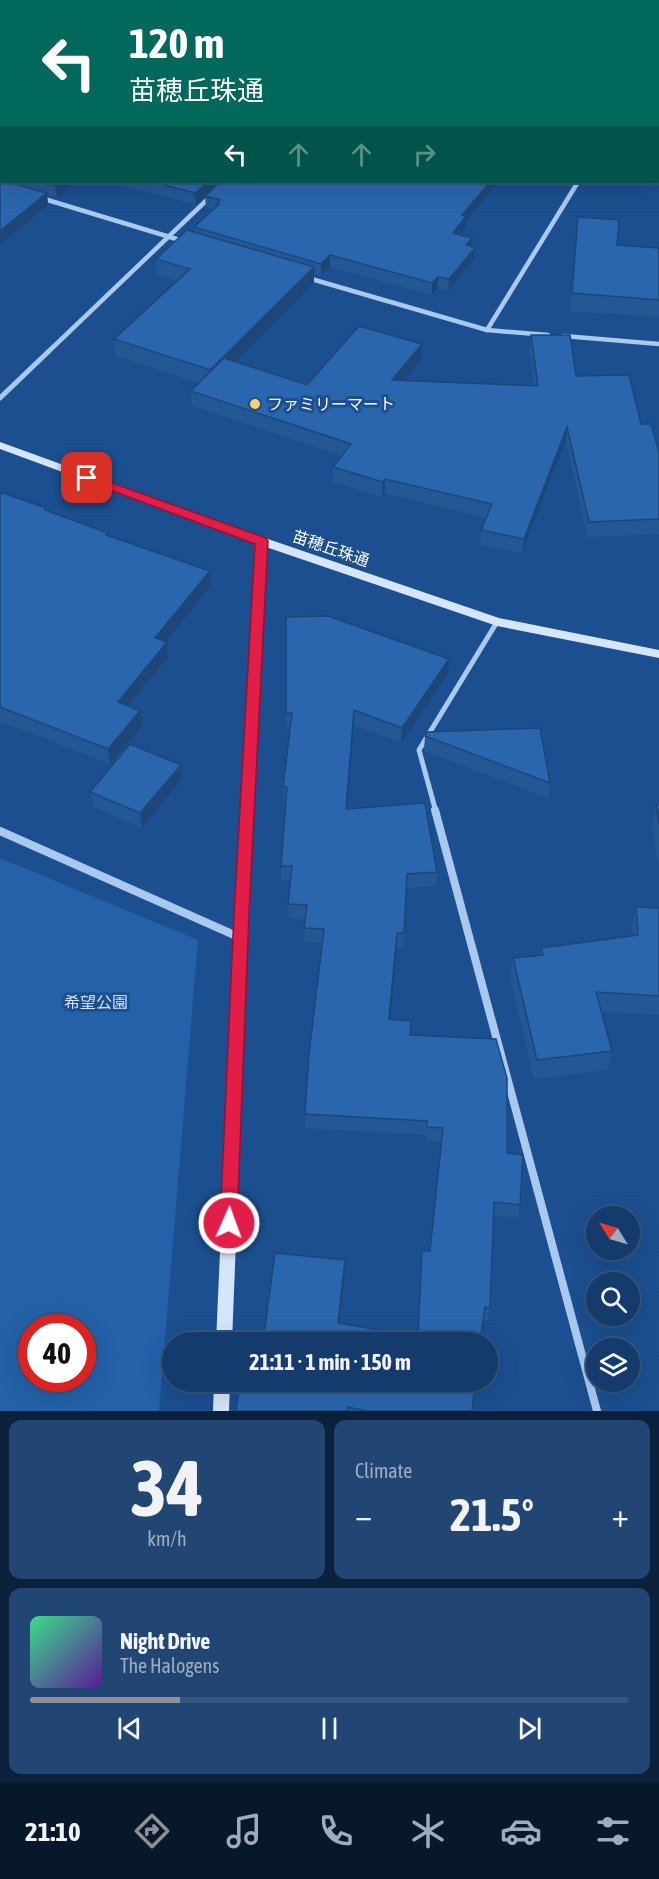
<!DOCTYPE html>
<html lang="en">
<head>
<meta charset="utf-8">
<style>
  :root { --surface:#143b6b; --page:#214673; --text:#f1f3f6; --muted:#9dadc1; --line:#33557e; --accent:#8c9099 }
  body { margin:0; font-family:"Asap Condensed","Noto Sans JP",sans-serif; background:var(--page); color:var(--text); height:100vh; display:flex; flex-direction:column; font-size:22px; white-space:nowrap }
  * { box-sizing:border-box; margin:0 }
  p { font-size:20px; color:var(--muted) }
  .icon { flex:none; width:33px; height:33px; fill:none; stroke:currentColor; stroke-width:2; stroke-linecap:round; stroke-linejoin:round }
  .map { position:relative; height:1411px; overflow:hidden }
  .panel { display:flex; flex-direction:column; gap:9px; padding:9px; background:#0b203b; flex:1 }
  .panel>* { flex:none }
  .top-card { position:absolute; left:0px; top:0px; width:660px; height:183px; box-shadow:0 6px 24px #0002,0 0 0 2px var(--line); background:#00695c; color:#fff; overflow:hidden }
  .needle { width:39px; rotate:307deg }
  .buttons { position:absolute; left:586px; top:1206px; display:grid; gap:12px }
  .buttons a { display:grid; place-items:center; width:54px; height:54px; border-radius:50%; background:var(--surface); box-shadow:0 6px 24px #0002,0 0 0 2px var(--line); font-size:30px }
  .speed { position:absolute; left:18px; top:1314px; display:flex; gap:12px; font-size:30px; font-weight:700; text-align:center }
  .speed>* { display:grid; place-content:center; width:78px; height:78px; border-radius:50%; background:var(--surface); box-shadow:0 6px 24px #0002,0 0 0 2px var(--line); line-height:1 }
  .speed .limit { border:9px solid #d22; background:#fff; color:#111 }
  .pin { position:absolute; display:grid; place-items:center; width:51px; height:51px; color:#fff; margin:-26px; border-radius:12px; box-shadow:0 3px 9px #0006 }
  .me { position:absolute; width:66px; margin:-33px; rotate:2deg; stroke-linejoin:round; filter:drop-shadow(0 0 4px #0008) }
  .turn { display:flex; align-items:center; gap:21px; height:126px; padding:0 30px; font-size:27px }
  .turn .icon { width:78px; height:78px; stroke-width:2.5 }
  .turn b { display:block; font-size:42px; line-height:51px }
  .lanes { display:flex; align-items:center; height:57px; padding:0 30px; background:#0003; justify-content:center; gap:30px; direction:ltr }
  .lanes .off { opacity:.35 }
  .big { font-size:45px; font-weight:700; line-height:1.1 }
  .panel .card { flex:1; display:flex; flex-direction:column; justify-content:center; gap:9px; min-width:0; padding:0 21px; border-radius:12px; background:var(--page) }
  .panel .dial { align-items:center; gap:0 }
  .dial b { font-size:78px; line-height:1 }
  .song { display:flex; align-items:center; gap:18px }
  .cover { width:72px; height:72px; border-radius:9px; background:linear-gradient(135deg,hsl(150 70% 55%),hsl(270 70% 35%)) }
  .played { height:6px; border-radius:3px; background:linear-gradient(90deg,var(--accent) 25%,var(--line) 25%) }
  .keys { display:flex; justify-content:space-around; direction:ltr }
  .heat { display:flex; justify-content:space-between; align-items:center; font-size:33px; direction:ltr }
  .panel .tiles { flex:1; display:grid; gap:9px; grid-template-columns:1fr 1fr }
  .card:last-child { grid-column:span 2 }
  .trip { position:absolute; left:162px; top:1332px; width:336px; height:60px; border-radius:30px; background:var(--surface); box-shadow:0 6px 24px #0002,0 0 0 2px var(--line); font-weight:700; line-height:60px; text-align:center }
  .menu { display:flex; height:96px; justify-content:space-around; align-items:center; background:#08182b; color:var(--muted) }
  .menu .icon { width:42px; height:42px }
  .menu .current { color:var(--accent) }
  .menu b { font-size:27px; color:var(--text) }
  .map>svg:first-child { display:block }
</style>
</head>
<body>
<div class="map">
<svg width="659" height="1411" viewBox="0 0 659 1411">
  <rect width="100%" height="100%" fill="#1b4f8f"/>
  <path fill="#2461a8" fill-rule="evenodd" d="M0,858L198,940L159,1411H0ZM32,1328H82V1378H32Z"/>
  <g fill="none" stroke-linecap="round" stroke-linejoin="round">
    <g stroke="#a9c9ee" stroke-width="4.5">
      <path d="M378,2L403,0"/>
      <path d="M41,198L183,241"/>
      <path d="M308,278L487,330L548,335"/>
      <path d="M487,330L578,182"/>
      <path d="M564,336L659,344"/>
      <path d="M48,352L211,196"/>
    </g>
    <g stroke="#a9c9ee" stroke-width="5">
      <path d="M0,398L49,351"/>
      <path d="M436,812L419,750L497,622"/>
    </g>
    <g stroke="#a9c9ee" stroke-width="8">
      <path d="M435,810L597,1411"/>
      <path d="M0,831L241,938"/>
    </g>
    <g fill="#d6e6fa" fill-rule="evenodd">
      <path d="M0,442L265,538L499,618L659,650V658L497,626L266,547L248,938L232,1342H216L234,938L255,543L0,449Z"/>
      <path d="M214,1382H230L229,1411H213Z"/>
    </g>
  </g>
  <g fill="#245895">
    <path d="M0,0L2,2V182H77L57,198L47,195L48,205L0,245Z"/>
    <path d="M111,182H499L466,221V228L460,235L472,238V247L474,259L448,291L438,289L432,295L330,267L321,276L314,274V283L236,362L307,385L422,359L404,381L534,386L530,349L531,335L576,376L641,424L659,452V534L587,537L566,441L522,553L480,545L481,530L486,518L385,493L382,497L333,482V467L342,456L192,406L191,391L200,383L116,356L114,339L177,281L157,275L156,259L195,232L194,227L213,210L206,207L205,196L196,205Z"/>
    <path d="M578,217L617,245L659,248V317L570,311Z"/>
    <path d="M0,492L46,508L47,511L108,536L211,586L166,641L168,657L128,706L142,726L110,764L2,722L0,724Z"/>
    <path d="M448,674L401,743L354,725L347,809L437,872L436,886L406,888L403,948L397,947L390,1020L410,1035L507,1153L520,1205L518,1218L493,1215L490,1308L488,1320H483L480,1342H263L345,1260V1273L339,1323L417,1337L430,1251L441,1142L426,1141V1135L305,1128V1114L323,943L304,942L305,920L289,918L288,904L291,880H281V866L286,802L284,801L283,787L290,727L287,728L286,713Z"/>
    <path d="M425,736L550,783L548,798L424,751Z"/>
    <path d="M181,765L182,779L142,828L93,807L90,792Z"/>
    <path d="M656,805H659V869L652,825Z"/>
    <path d="M636,907L659,908V1015L601,1012L612,1051L608,1070L534,1079L510,977L513,958L540,955L541,948L633,935L632,927Z"/>
    <path d="M240,1382L472,1411H236Z"/>
  </g>
  <g fill="#1d4779">
    <path d="M61,182H77L57,198L55,186Z"/>
    <path d="M208,182H222L196,205L195,193Z"/>
    <path d="M490,182H499L466,221V228L452,245L453,233L462,215Z"/>
    <path d="M47,193L48,205L0,245V231Z"/>
    <path d="M472,238V250L466,245Z"/>
    <path d="M475,248L474,259L448,291L449,279Z"/>
    <path d="M330,255V267L321,276V264Z"/>
    <path d="M314,267V283L211,387L210,370Z"/>
    <path d="M438,277V289L432,295V283Z"/>
    <path d="M422,344V359L392,395V380Z"/>
    <path d="M567,427L566,441L522,553L524,539Z"/>
    <path d="M385,479V493L382,497L383,482Z"/>
    <path d="M210,571L211,586L157,653L155,638Z"/>
    <path d="M167,642L168,657L119,717L118,702Z"/>
    <path d="M449,659L448,674L401,743L402,728Z"/>
    <path d="M354,710V725L346,824V809Z"/>
    <path d="M140,711L142,726L110,764L108,749Z"/>
    <path d="M181,765L182,779L142,828L140,813Z"/>
    <path d="M397,933V947L389,1034V1019Z"/>
    <path d="M345,1260V1273L338,1336V1323Z"/>
  </g>
  <g fill="#2a66ad" stroke="#1d4779" stroke-width="1.5">
    <path d="M0,0H347V2H2V172L0,171Z"/>
    <path d="M0,179L2,180V182H7L47,193L0,231Z"/>
    <path d="M38,182H61L55,186Z"/>
    <path d="M153,182H208L195,193Z"/>
    <path d="M220,182H490L462,215L466,216L453,233L472,238L466,245L475,248L449,279L438,277L432,283L330,255L321,264L194,227L219,204H217L220,200L205,196Z"/>
    <path d="M578,217L619,220L617,245L659,248V300L572,293Z"/>
    <path d="M187,230L314,267L210,370L114,339L190,269L156,259Z"/>
    <path d="M359,326L422,344L392,380L538,386L531,335H570L576,376L629,375L641,424H651L659,452V519L589,522L567,427L524,539L481,530L492,504L385,479L383,482L333,467L351,444L191,391L224,358L307,385Z"/>
    <path d="M0,492L46,508L45,510L108,533L106,535L210,571L155,638L167,642L118,702L140,711L108,749L0,707Z"/>
    <path d="M328,616L449,659L402,728L354,710L346,809L425,803L437,872L407,874L404,933H397L389,1019L411,1021L410,1035L496,1039L507,1078V1153L523,1155L520,1205L494,1202L490,1308L485,1307L480,1342H263L275,1253L345,1260L338,1323L418,1337L422,1251H430L443,1128L427,1127V1121L305,1114L309,1054L324,929L304,928L307,905L288,904L292,866H281L287,787H283L292,713H286V617Z"/>
    <path d="M540,728L550,783L425,736L427,732Z"/>
    <path d="M130,744L181,765L140,813L90,792Z"/>
    <path d="M656,805H659V824Z"/>
    <path d="M636,907L659,908V996L596,992L612,1051L537,1060L513,958L543,955L541,948L638,935Z"/>
    <path d="M240,1382H475L472,1411H368L347,1407V1411H236Z"/>
  </g>
  <path fill="#e11d48" stroke="#92132f" stroke-width="1.5" d="M87,474L266,538L268,541L249,914L237,1223L235,1229L229,1231L223,1229L220,1223L234,914L255,544L83,480V475Z"/>
  <circle fill="#ffd166" stroke="#1b4f8f" stroke-width="2" cx="255" cy="404" r="6"/>
  <g text-anchor="middle" stroke-width="6" stroke-linejoin="round" paint-order="stroke">
    <g font-size="16" fill="#fff" stroke="#1b4f8f" text-anchor="start">
      <text x="267" y="410">ファミリーマート</text>
    </g>
    <g font-size="16" fill="#fff" stroke="#1b4f8f">
      <text transform="translate(331 548) rotate(19)" y="6">苗穂丘珠通</text>
    </g>
    <g font-size="16" fill="#cfe3fa" stroke="#1b4f8f">
      <text x="96" y="1008">希望公園</text>
    </g>
  </g>
</svg>
<div class="buttons">
<a><svg class="needle" viewBox="-14 -14 28 28"><path d="M0-13l5 13h-10z" fill="#e53935"/><path d="M0 13l5-13h-10z" fill="#9dadc1"/></svg></a>
<a><svg class="icon" aria-label="search" viewBox="0 0 24 24"><circle cx="10" cy="10" r="6"/><path d="M15 15l6 6"/></svg></a>
<a><svg class="icon" aria-label="layers" viewBox="0 0 24 24"><path d="M12 4l9 5-9 5-9-5zM3 14l9 5 9-5"/></svg></a>
</div>
<div class="speed"><div class="limit">40</div></div>
<div class="pin" style="left:87px;top:478px;background:#d93025"><svg class="icon" aria-label="arrive" viewBox="0 0 24 24"><path d="M6 21V4h12l-3 4 3 4H6"/></svg></div>
<svg class="me" style="left:229px;top:1223px" viewBox="-20 -20 40 40"><circle r="17" fill="#e11d48" stroke="#fff" stroke-width="3"/><path d="M0-11L8 9 0 5-8 9z" fill="#fff"/></svg>
<div class="trip">21:11 · 1 min · 150 m</div>
<div class="top-card">
<div class="turn"><svg class="icon" aria-label="left" viewBox="0 0 24 24"><path d="M17 20v-9H6M10 6l-5 5 5 5"/></svg><div><b>120 m</b>苗穂丘珠通</div></div>
<div class="lanes"><svg class="icon" aria-label="left" viewBox="0 0 24 24"><path d="M17 20v-9H6M10 6l-5 5 5 5"/></svg><svg class="icon off" aria-label="ahead" viewBox="0 0 24 24"><path d="M12 20V5M6 11l6-6 6 6"/></svg><svg class="icon off" aria-label="ahead" viewBox="0 0 24 24"><path d="M12 20V5M6 11l6-6 6 6"/></svg><svg class="icon off" aria-label="right" viewBox="0 0 24 24"><path d="M7 20v-9h11M14 6l5 5-5 5"/></svg></div>
</div>
</div>
<section class="panel">
<div class="tiles">
<div class="card dial"><b>34</b><p>km/h</p></div>
<div class="card"><p>Climate</p>
<div class="heat"><a>−</a><b class="big">21.5°</b><a>+</a></div>
</div>
<div class="card">
<div class="song"><i class="cover"></i><div><b>Night Drive</b><p>The Halogens</p></div></div>
<div class="played"></div>
<div class="keys"><svg class="icon" aria-label="previous" viewBox="0 0 24 24"><path d="M18 5L8 12l10 7zM5 5v14"/></svg><svg class="icon" aria-label="pause" viewBox="0 0 24 24"><path d="M8 5v14M16 5v14"/></svg><svg class="icon" aria-label="next" viewBox="0 0 24 24"><path d="M6 5l10 7-10 7zM19 5v14"/></svg></div>
</div>
</div>
</section>
<nav class="menu">
<b>21:10</b>
<svg class="icon current" aria-label="directions" viewBox="0 0 24 24"><path d="M12 3l9 9-9 9-9-9zM9 14v-3h6M13 9l2 2-2 2"/></svg>
<svg class="icon" aria-label="music" viewBox="0 0 24 24"><path d="M9 18V5l10-2v13"/><circle cx="6" cy="18" r="3"/><circle cx="16" cy="16" r="3"/></svg>
<svg class="icon" aria-label="phone" viewBox="0 0 24 24"><path d="M5 4h4l2 5-3 2q2 4 5 5l2-3 5 2v4C11 20 4 13 5 4z"/></svg>
<svg class="icon" aria-label="climate" viewBox="0 0 24 24"><path d="M12 3v18M4 7l16 10M4 17L20 7"/></svg>
<svg class="icon" aria-label="car" viewBox="0 0 24 24"><path d="M5 17H2v-5l4-1 3-4h7l3 4 3 1v5h-3M9 17h6M6 11h13"/><circle cx="7" cy="17" r="2"/><circle cx="17" cy="17" r="2"/></svg>
<svg class="icon" aria-label="filters" viewBox="0 0 24 24"><path d="M4 7h16M4 17h16"/><circle cx="9" cy="7" r="2"/><circle cx="15" cy="17" r="2"/></svg>
</nav>
</body>
</html>
